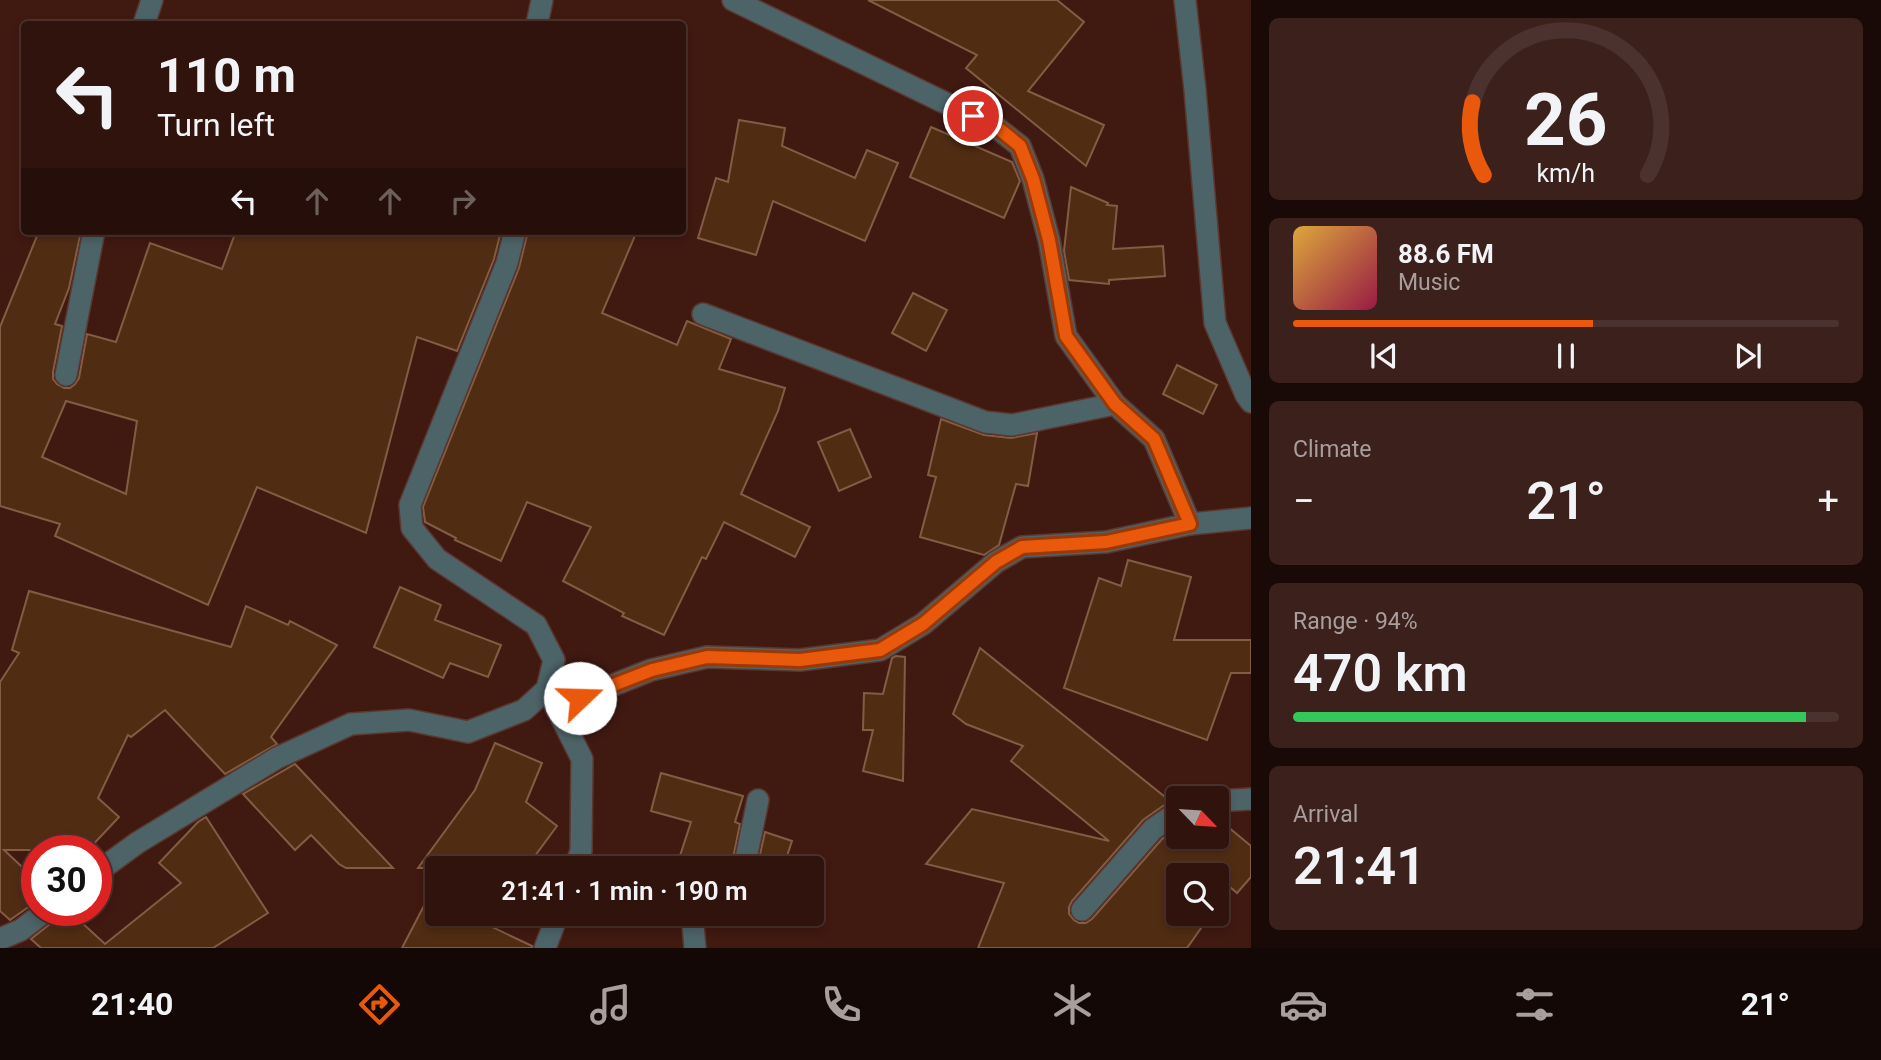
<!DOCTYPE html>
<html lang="en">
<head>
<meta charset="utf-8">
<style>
  :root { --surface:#30130d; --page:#3c201b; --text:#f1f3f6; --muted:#a89e9d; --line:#4b322e; --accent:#ea580c }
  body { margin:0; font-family:Roboto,sans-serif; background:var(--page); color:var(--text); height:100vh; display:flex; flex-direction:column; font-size:26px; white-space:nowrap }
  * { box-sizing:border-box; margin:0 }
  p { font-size:23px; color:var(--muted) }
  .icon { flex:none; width:38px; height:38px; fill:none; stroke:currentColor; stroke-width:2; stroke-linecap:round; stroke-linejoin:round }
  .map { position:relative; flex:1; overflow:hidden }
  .panel { display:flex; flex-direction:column; gap:18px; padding:18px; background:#1a0a07; width:630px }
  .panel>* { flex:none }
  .top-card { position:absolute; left:21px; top:21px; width:665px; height:214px; border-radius:7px; box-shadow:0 4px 10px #0003,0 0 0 2px var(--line); background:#30130d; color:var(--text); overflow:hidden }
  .needle { width:46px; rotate:115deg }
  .buttons { position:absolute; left:1166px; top:786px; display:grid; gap:14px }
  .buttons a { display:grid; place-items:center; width:63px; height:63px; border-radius:7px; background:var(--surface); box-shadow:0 4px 10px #0003,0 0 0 2px var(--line); font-size:35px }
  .speed { position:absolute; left:21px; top:835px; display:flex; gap:14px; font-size:35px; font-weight:700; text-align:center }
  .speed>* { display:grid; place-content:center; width:91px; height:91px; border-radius:50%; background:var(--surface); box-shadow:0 4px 10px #0003,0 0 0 2px var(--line); line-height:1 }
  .speed .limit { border:10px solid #d22; background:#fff; color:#111 }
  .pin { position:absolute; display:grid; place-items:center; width:60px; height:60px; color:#fff; margin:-30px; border:4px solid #fff; border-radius:50%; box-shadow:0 2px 7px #0007 }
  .me { position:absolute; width:77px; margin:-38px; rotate:69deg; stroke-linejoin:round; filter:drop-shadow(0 0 5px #0008) }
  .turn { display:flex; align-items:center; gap:24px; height:147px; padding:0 21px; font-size:32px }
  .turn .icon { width:91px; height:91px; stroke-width:2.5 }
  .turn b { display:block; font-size:49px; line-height:60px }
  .lanes { display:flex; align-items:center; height:66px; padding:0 21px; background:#0003; justify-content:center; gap:35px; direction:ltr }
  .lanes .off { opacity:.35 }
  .big { font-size:52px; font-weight:600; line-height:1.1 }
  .panel .widget { flex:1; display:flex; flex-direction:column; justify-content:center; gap:10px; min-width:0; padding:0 24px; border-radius:10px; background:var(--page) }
  .panel .dial { align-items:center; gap:0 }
  .dial svg { height:182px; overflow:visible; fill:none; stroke:var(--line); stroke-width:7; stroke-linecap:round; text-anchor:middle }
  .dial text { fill:var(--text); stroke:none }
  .song { display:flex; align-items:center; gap:21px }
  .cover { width:84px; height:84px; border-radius:10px; background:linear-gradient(135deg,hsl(40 70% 55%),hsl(340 70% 35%)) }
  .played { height:7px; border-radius:4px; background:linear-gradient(90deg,var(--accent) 55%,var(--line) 55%) }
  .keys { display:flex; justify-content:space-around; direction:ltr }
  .heat { display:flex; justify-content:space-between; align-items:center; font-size:38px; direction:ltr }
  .charge { height:10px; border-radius:5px; background:linear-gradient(90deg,#34c759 94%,var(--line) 0) }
  .trip { position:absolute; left:425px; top:856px; width:399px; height:70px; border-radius:7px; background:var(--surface); box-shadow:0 4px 10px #0003,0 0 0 2px var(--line); font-weight:600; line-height:70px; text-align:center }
  .tab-bar { display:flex; height:112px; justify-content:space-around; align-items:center; background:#130805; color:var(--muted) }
  .tab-bar .icon { width:49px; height:49px }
  .tab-bar .active { color:var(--accent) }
  .tab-bar b { font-size:32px; color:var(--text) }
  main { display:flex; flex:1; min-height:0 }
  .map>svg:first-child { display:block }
</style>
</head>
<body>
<main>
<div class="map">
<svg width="1251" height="948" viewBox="0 0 1251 948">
  <rect width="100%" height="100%" fill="#401911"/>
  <g fill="#502c13" stroke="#845c44" stroke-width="2" fill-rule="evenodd">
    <path d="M868,0H1057L1084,22L1028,91L1104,125L1086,166L966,68L977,55Z"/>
    <path d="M739,120L785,128L782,146L855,178L867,150L898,163L865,241L773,201L756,255L698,238L716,178L728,182Z"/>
    <path d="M931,127L1012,162L1020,181L1004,218L910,177Z"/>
    <path d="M1071,187L1108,203L1107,205L1117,206L1113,249L1163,246L1165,276L1109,280V284L1069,280L1064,251Z"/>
    <path d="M39,231H81L69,288L55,324L62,326L53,372V379L57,384L64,388H70L75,384L79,378L87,334L116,342L150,243L222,269L236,231H501L494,259L457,351L417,337L366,533L257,487L208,605L55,536L60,524L0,506V327ZM66,401L137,421L126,494L42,457Z"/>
    <path d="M528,231H637L602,313L677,345L687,321L731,339L719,369L785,388L778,411L741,494L810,527L795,557L724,522L706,559L702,557L664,635L622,616L624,613L563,581L591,527L527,502L501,561L455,540L456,538L425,522L423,507L519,268Z"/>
    <path d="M913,293L947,310L926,351L892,333Z"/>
    <path d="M1177,365L1217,385L1203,414L1163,394Z"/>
    <path d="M941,419L984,435L1011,438L1037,433L1028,486L1016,484L999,545L984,555L920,537L936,477L928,475Z"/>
    <path d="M850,429L871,477L839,491L818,442Z"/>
    <path d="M1128,560L1191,577L1174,640H1251V673H1231L1207,740L1064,688L1099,578L1121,586Z"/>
    <path d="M400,587L441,605L435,620L501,645L488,677L450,663L443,678L374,647Z"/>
    <path d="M29,591L231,647L246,606L288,625L290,621L337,645L271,737L277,744L225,774L165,710L131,737L128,735L98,798L119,817L88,850H4L37,881V901L10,920L0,911V682L19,653L12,650Z"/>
    <path d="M980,648L1170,801L1143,820L1072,901L1069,907V914L1074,920L1079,923H1086L1092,919L1162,839L1178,828V836H1214L1216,839V817L1251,846V877L1237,893L1230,887L1216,907V875H1178V914H1211L1187,948H978L1004,883L926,864L972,809L1109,841L1011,761L1023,746L966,724L953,714Z"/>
    <path d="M896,656L905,657L903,781L863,771L873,730H863L864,693L883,694L892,658Z"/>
    <path d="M495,743L542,763L526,802L557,826L526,868H418L475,790Z"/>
    <path d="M295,764L393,868H346L339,864L311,835L295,850L243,794Z"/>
    <path d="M661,773L743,796L735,822L740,824L731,868H676L691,822L651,811Z"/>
    <path d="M206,817L268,913L213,948H41L31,939L55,920L60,910H68L105,944L181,883L159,863L198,822Z"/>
    <path d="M765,832L792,841L783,868H757Z"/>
    <path d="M429,896L438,900V914H465L532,946V948H402Z"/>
  </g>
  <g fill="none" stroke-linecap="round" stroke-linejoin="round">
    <g stroke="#5a3730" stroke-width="24">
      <g id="minor">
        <path d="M733,0L997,128L1020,146L1033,179L1049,240L1066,336L1115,404L1154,439L1190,524L1251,518"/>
        <path d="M1185,0L1195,90L1215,323L1246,395L1251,402"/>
        <path d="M144,24L152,0"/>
        <path d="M537,24L542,0"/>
        <path d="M703,314L985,422L1012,425L1115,404"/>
        <path d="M66,375L94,231"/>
        <path d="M551,697L582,759L581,851L575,868"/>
        <path d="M556,708L651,670L707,657L800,660L880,650L923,624L996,562L1022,547L1106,542L1190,524"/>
        <path d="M1216,801L1251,799"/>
        <path d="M744,868L758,800"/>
        <path d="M96,873L137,843L277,758L351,724L409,720L468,732L524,710L547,689L554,660L536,625L437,559L412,528L410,505L507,263L515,231"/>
        <path d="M1082,910L1153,829L1178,812"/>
        <path d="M692,914L695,948"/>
        <path d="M708,914L732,915L734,914"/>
        <path d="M0,939L21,930L47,910"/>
        <path d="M545,948L558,914"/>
      </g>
    </g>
    <use href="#minor" stroke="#4c6368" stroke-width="21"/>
  </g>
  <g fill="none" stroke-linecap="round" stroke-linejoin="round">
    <g stroke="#983908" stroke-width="18">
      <path id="route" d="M580,698L652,670L707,657L800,660L880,650L923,624L996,562L1022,547L1106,542L1190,524L1154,439L1115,404L1066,336L1049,240L1033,179L1020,146L998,128L973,116"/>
    </g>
    <use href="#route" stroke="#ea580c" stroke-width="12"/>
  </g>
</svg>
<div class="buttons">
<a><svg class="needle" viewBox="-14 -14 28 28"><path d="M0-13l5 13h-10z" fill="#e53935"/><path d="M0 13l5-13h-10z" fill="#a89e9d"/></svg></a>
<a><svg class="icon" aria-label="search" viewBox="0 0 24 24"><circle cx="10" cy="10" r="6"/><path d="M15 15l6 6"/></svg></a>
</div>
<div class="speed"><div class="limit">30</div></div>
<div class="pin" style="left:973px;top:116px;background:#d93025"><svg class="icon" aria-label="arrive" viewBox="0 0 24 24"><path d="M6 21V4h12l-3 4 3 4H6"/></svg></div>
<svg class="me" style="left:580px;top:698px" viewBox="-20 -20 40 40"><circle r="19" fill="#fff"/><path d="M0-13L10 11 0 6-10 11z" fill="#ea580c"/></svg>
<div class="trip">21:41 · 1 min · 190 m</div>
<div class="top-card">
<div class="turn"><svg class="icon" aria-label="left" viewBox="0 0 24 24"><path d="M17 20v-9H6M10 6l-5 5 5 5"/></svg><div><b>110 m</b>Turn left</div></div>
<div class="lanes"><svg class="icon" aria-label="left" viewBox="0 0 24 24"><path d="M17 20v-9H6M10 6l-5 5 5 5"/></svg><svg class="icon off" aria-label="ahead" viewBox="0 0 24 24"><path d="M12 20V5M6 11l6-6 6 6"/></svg><svg class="icon off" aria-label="ahead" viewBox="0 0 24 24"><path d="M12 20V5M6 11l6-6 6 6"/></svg><svg class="icon off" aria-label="right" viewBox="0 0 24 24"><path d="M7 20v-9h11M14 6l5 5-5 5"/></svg></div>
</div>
</div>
<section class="panel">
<div class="widget dial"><svg viewBox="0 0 100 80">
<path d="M14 69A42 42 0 1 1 86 69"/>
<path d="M14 69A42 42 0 0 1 9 37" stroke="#ea580c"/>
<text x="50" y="56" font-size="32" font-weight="700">26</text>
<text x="50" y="72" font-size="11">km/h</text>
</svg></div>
<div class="widget">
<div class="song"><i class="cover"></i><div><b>88.6 FM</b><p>Music</p></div></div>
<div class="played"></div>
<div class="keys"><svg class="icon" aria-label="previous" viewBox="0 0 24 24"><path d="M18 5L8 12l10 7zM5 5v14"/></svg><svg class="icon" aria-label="pause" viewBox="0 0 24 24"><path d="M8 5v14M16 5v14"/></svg><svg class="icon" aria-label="next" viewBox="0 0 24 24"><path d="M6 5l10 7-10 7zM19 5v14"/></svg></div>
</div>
<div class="widget"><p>Climate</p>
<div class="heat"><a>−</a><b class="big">21°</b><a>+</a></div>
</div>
<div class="widget"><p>Range · 94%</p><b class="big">470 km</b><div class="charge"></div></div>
<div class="widget"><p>Arrival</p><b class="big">21:41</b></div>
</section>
</main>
<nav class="tab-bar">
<b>21:40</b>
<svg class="icon active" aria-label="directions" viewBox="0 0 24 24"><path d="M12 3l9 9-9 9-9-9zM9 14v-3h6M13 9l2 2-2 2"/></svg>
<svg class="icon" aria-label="music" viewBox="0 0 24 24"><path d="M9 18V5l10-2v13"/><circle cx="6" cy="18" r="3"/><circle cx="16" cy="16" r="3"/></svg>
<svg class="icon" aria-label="phone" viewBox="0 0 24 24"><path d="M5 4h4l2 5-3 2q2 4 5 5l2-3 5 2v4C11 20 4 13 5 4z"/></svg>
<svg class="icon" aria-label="climate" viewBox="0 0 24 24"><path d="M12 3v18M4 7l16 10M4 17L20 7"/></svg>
<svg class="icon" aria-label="car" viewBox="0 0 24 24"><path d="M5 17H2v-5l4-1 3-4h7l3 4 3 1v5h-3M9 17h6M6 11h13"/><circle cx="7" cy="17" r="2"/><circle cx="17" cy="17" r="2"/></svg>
<svg class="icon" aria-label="filters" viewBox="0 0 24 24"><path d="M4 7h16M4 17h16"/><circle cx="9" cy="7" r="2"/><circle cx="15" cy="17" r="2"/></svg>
<b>21°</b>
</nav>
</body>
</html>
